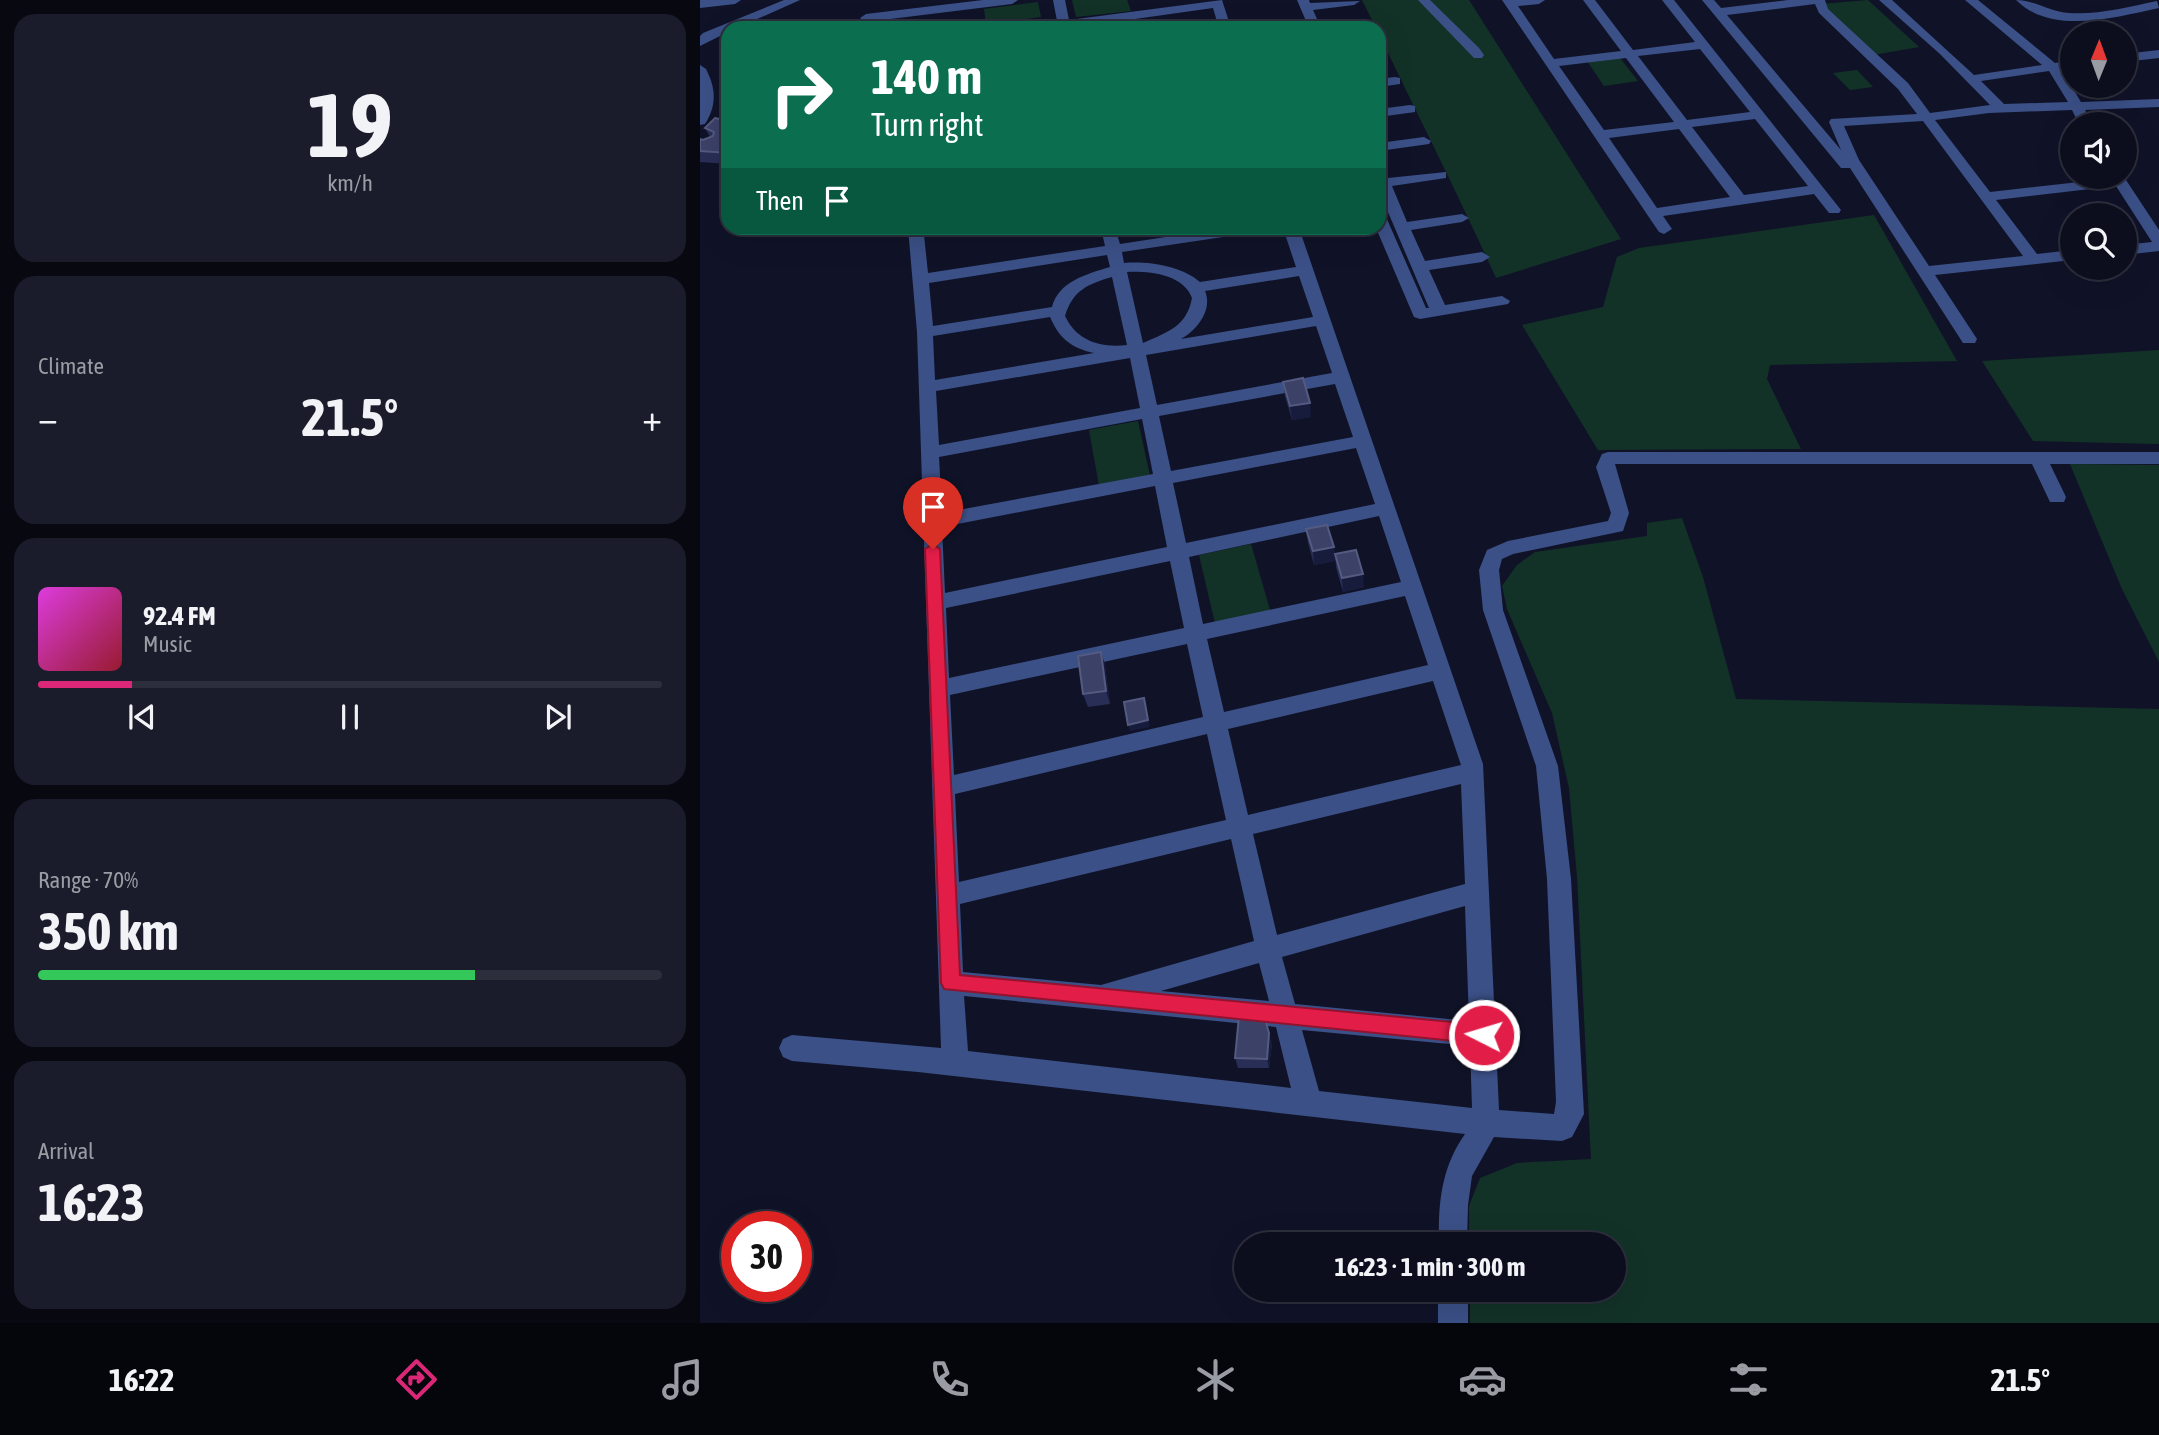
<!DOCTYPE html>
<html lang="en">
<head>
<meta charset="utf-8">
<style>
  :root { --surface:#0c0e1e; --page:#1a1c2b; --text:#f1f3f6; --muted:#9a9ca4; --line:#2c2e3c; --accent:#db2777 }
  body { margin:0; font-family:"Asap Condensed",sans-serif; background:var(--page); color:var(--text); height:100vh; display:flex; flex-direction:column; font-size:26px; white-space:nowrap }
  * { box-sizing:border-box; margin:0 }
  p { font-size:23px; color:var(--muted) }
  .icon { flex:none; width:38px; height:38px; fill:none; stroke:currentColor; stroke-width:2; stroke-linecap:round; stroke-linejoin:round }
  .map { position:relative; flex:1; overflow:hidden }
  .details { display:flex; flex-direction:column; gap:14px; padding:14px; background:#070810; width:700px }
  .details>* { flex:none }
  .top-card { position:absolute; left:21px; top:21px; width:665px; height:214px; border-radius:21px; box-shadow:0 7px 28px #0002,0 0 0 2px var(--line); background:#0b6e4f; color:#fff; overflow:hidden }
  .needle { width:46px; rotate:1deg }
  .buttons { position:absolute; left:1360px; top:21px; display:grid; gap:14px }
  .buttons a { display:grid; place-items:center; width:77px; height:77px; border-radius:50%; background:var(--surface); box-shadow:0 7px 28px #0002,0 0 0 2px var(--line); font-size:35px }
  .speed { position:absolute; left:21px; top:1211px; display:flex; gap:14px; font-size:35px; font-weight:700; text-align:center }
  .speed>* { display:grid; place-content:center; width:91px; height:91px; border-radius:50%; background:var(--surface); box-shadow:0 7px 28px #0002,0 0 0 2px var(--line); line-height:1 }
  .speed .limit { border:10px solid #d22; background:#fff; color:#111 }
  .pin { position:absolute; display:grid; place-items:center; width:60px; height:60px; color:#fff; margin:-72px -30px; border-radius:50% 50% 50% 0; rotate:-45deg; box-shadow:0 0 7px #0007 }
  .pin .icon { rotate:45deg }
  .me { position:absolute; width:77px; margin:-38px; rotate:275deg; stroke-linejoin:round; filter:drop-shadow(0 0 5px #0008) }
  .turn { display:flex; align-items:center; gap:24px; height:147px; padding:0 35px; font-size:32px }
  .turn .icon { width:91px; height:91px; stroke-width:2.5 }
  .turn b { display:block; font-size:49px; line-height:60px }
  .then { display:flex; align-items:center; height:66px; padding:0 35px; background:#0003; gap:14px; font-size:26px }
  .big { font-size:52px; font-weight:700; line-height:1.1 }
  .details .card { flex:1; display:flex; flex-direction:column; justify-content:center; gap:10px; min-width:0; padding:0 24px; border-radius:21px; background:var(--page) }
  .details .dial { align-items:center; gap:0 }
  .dial b { font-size:91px; line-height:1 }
  .song { display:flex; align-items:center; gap:21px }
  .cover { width:84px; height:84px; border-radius:10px; background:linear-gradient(135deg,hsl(300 70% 55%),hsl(350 70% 35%)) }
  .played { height:7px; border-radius:4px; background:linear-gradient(90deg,var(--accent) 15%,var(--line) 15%) }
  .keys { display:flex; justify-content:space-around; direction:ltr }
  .heat { display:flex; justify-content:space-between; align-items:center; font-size:38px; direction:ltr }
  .charge { height:10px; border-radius:5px; background:linear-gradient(90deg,#34c759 70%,var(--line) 0) }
  .trip { position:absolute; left:534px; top:1232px; width:392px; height:70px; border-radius:35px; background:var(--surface); box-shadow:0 7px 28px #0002,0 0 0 2px var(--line); font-weight:700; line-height:70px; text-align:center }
  .menu { display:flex; height:112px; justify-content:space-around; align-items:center; background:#05060c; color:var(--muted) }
  .menu .icon { width:49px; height:49px }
  .menu .current { color:var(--accent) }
  .menu b { font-size:32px; color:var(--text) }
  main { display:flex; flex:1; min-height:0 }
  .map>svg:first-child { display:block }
</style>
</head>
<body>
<main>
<section class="details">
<div class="card dial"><b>19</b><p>km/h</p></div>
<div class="card"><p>Climate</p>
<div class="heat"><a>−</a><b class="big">21.5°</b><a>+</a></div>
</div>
<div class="card">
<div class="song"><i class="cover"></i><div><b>92.4 FM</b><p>Music</p></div></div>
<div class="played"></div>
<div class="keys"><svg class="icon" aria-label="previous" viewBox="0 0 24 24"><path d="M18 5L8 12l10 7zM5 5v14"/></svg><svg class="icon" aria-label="pause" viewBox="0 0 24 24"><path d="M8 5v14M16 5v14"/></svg><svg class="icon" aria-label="next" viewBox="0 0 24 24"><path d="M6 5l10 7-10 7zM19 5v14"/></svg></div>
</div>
<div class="card"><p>Range · 70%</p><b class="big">350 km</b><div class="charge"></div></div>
<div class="card"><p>Arrival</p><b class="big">16:23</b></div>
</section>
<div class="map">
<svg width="1459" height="1323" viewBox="0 0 1459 1323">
  <rect width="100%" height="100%" fill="#101328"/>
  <g fill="#133227">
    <path d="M372,0H427L431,11L376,17Z"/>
    <path d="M662,0H769L921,239L796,278C759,196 718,116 679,34V28H676Z"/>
    <path d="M1168,0L1219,47L1173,55L1121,4Z"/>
    <path d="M338,2L341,17L286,24L284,9Z"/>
    <path d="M920,58L938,81L904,86L887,61Z"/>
    <path d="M1157,70L1173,87L1150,90L1133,73Z"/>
    <path d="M1174,215L1257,361L1070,365L1067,379L1101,449L898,450L822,325L903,307L917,257L939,248Z"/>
    <path d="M1459,350V444L1333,441L1282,361Z"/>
    <path d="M438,421L450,476L399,486L389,430Z"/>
    <path d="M1370,464L1459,465V662L1422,589Z"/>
    <path d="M982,518L1003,577L1036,699L1459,709V1323H770V1290H914V1244H769V1206L780,1178L817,1163L891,1159L877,876L869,788L852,713L807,609L802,586L817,565L835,552L947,536V523Z"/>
    <path d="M551,544L570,610L515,623L499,555Z"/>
  </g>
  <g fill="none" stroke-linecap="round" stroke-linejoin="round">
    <g fill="#3b5087" fill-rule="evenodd">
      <path d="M0,0H41L35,4L0,8Z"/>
      <path d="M84,0H100L37,28H28V32L0,46V36L3,33Z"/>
      <path d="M283,0H318L312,4L166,22L160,18L166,14Z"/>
      <path d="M353,0H365L369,20L522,0L531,28H519L513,8L371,28H327L333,24L357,21Z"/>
      <path d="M597,0H609L610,3L660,1L654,5L613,10L621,28H609Z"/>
      <path d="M718,0H730L779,48L784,55L782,58H774Z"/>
      <path d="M802,0H845L839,4L818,6L854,59L921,51L883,0H895L933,50L995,42L962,0H974L1141,210L1139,213H1129L1114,194L963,216L972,229L964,234L959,232ZM1000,49L1050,112L987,120L938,56ZM926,58L974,122L904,130L859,66ZM1055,119L1108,186L1044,195L992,127ZM979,129L1030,197L957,208L909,138Z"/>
      <path d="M1002,0H1014L1021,8L1088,0H1125L1128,9L1208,83L1230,113L1290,105L1240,54L1179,0H1192L1274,75L1342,65L1265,0H1278L1355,63L1372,60V68L1361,69L1381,102L1459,99V107L1385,110L1393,124H1379L1372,110L1289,113L1235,120L1290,192L1424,177L1459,230V251L1424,255V245L1452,242L1416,186L1296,200L1337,254L1372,250V260L1235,275L1277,339L1275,343H1263L1150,168H1141ZM1115,4L1119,13L1198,89L1217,114L1131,119L1129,122L1141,150L1027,15ZM1349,71L1368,102L1304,104L1281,81ZM1223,121L1323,256L1229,266L1159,160L1144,126Z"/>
      <path d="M1316,0C1335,0 1349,12 1369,13C1398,15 1428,7 1457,1L1459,8C1416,17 1352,36 1316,0Z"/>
      <path d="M668,22L672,23L673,28H648Z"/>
      <path d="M679,49L686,50L688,53L679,57Z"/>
      <path d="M1459,50V58L1424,62V54Z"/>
      <path d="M0,65L6,69C16,89 17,105 5,124L0,125Z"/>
      <path d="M695,77L700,78V84L679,87V79Z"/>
      <path d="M710,105L715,106V112L679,117V109Z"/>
      <path d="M724,137L731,141L729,144L679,151V143Z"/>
      <path d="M679,170L684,171L688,178L746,172V178L692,186L707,222L762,214L769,218L762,222L711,230L725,261L782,252L790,257L782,262L729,270L745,305L802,296L810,301L808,304L720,319L714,317L676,228H679V213L686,217L726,308H729L679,191Z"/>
      <path d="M208,228H249L246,231L224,235L228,273L405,246L401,228H415L420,244L524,228H557L550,233L422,252L424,263C449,261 481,266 500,282L596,267L583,228H599L783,764L799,1110L854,1114L856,1102L847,879L836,766L783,610L779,570L787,550L808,541L908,521L911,513L896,467L902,454L908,452H1459V464H1350L1366,497L1364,502H1350L1332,464H915L929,513L923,531L813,554L802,559L799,570L803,610L858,766L871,879L884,1114L872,1137L862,1141L794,1137L772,1176L768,1205L767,1244H739C738,1204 741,1168 765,1134L218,1072L92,1061L83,1057L79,1048L83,1039L92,1035L241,1048L217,332ZM407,255L410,267C387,274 359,281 352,307L233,326L229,283ZM427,272C449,271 483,274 492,298C487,326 468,332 443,343ZM599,276L613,317L481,339C497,330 513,310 505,291ZM412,277L427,345C400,348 377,341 365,316C373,290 388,284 412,277ZM350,317C359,338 371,348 394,353L235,380L233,336ZM616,326L632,373L457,405L446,355ZM430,358L440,408L239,445L236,391ZM635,384L653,437L471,471L459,416ZM442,419L453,474L242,513L239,457ZM656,448L675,504L486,543L473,483ZM455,486L467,547L245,593L242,527ZM679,516L701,582L503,624L489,557ZM470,561L484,628L249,678L246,608ZM705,596L728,665L524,712L507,639ZM487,644L503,717L254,775L250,695ZM733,681L761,765L548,815L528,729ZM507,734L526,820L259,882L255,794ZM761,784L765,884L577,935L553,834ZM531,839L554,941L401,985L263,972L260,904ZM765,906L769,1021L595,1004L582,957ZM559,963L569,1001L461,991ZM264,996L576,1027L591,1088L268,1051ZM602,1030L770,1046L772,1108L619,1091Z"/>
      <rect x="738" y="1290" width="30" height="33"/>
    </g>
  </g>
  <g fill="#292e56">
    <path d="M28,121V164L0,162V139L3,140L10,137L5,128Z"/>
    <path d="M583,382L611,417L592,420L585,396Z"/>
    <path d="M606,529L634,547L635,561L614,565L608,543Z"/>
    <path d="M635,554L664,587L643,592L636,567Z"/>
    <path d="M401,652L405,665L410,704L388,707L383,694Z"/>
    <path d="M572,1043L569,1068H538L535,1058Z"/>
  </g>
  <g fill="#171b3c">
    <path d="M610,403L611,417L592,420L590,406Z"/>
    <path d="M634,547L635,561L614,565L613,551Z"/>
    <path d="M663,574L664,587L643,592L642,578Z"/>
    <path d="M401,652L405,665L410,704L406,691Z"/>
    <path d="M444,698L450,727L430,731L428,725Z"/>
    <path d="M569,1033L572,1043L569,1068L567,1059Z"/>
  </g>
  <g fill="#3c4168" stroke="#545a80" stroke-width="2">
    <path d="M15,118L28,121V153L0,151V139L3,140L13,136L14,132L5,128Z"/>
    <path d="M603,378L610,403L590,406L583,382Z"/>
    <path d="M627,525L634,547L613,551L606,529Z"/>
    <path d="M656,550L663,574L642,578L635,554Z"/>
    <path d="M401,652L406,691L383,694L378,656Z"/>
    <path d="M444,698L448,720L428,725L424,702Z"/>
    <path d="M539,1016L565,1019L569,1033L567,1059L535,1058Z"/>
  </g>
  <path fill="#e11d48" stroke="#92132f" stroke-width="2" d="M233,544L240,549L260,975L784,1025L791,1028L794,1035L791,1041L784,1044L244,989L241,983L225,549Z"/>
</svg>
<div class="buttons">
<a><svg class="needle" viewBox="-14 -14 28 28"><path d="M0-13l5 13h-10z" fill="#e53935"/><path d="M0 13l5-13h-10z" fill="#9a9ca4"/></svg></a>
<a><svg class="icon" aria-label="sound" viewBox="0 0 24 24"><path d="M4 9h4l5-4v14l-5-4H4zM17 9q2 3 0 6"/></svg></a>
<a><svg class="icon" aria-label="search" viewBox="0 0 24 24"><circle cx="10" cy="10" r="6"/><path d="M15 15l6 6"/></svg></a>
</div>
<div class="speed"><div class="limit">30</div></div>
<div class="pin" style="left:233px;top:549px;background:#d93025"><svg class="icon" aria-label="arrive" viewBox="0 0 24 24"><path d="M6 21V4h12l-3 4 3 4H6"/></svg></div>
<svg class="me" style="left:784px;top:1035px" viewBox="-20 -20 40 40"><circle r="17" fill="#e11d48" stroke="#fff" stroke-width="3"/><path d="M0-11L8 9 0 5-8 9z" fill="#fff"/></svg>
<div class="trip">16:23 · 1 min · 300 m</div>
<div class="top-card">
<div class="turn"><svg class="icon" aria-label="right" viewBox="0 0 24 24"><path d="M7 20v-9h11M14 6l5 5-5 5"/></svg><div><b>140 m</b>Turn right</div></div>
<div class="then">Then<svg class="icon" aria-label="arrive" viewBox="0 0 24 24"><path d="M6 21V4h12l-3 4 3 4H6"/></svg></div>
</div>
</div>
</main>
<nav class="menu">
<b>16:22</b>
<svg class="icon current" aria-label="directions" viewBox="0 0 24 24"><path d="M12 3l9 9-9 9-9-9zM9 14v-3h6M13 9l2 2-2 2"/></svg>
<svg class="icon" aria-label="music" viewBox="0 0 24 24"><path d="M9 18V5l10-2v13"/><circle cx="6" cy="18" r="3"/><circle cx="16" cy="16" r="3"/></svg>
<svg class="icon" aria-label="phone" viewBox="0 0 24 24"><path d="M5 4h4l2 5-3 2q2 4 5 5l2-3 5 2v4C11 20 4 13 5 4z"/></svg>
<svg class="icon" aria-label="climate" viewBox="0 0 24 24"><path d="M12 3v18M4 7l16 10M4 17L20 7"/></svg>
<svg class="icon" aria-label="car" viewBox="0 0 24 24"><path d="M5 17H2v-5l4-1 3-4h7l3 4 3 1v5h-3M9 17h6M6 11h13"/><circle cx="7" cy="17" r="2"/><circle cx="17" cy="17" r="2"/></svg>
<svg class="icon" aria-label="filters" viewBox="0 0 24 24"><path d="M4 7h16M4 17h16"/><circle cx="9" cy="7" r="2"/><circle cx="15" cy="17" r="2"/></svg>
<b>21.5°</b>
</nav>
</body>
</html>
